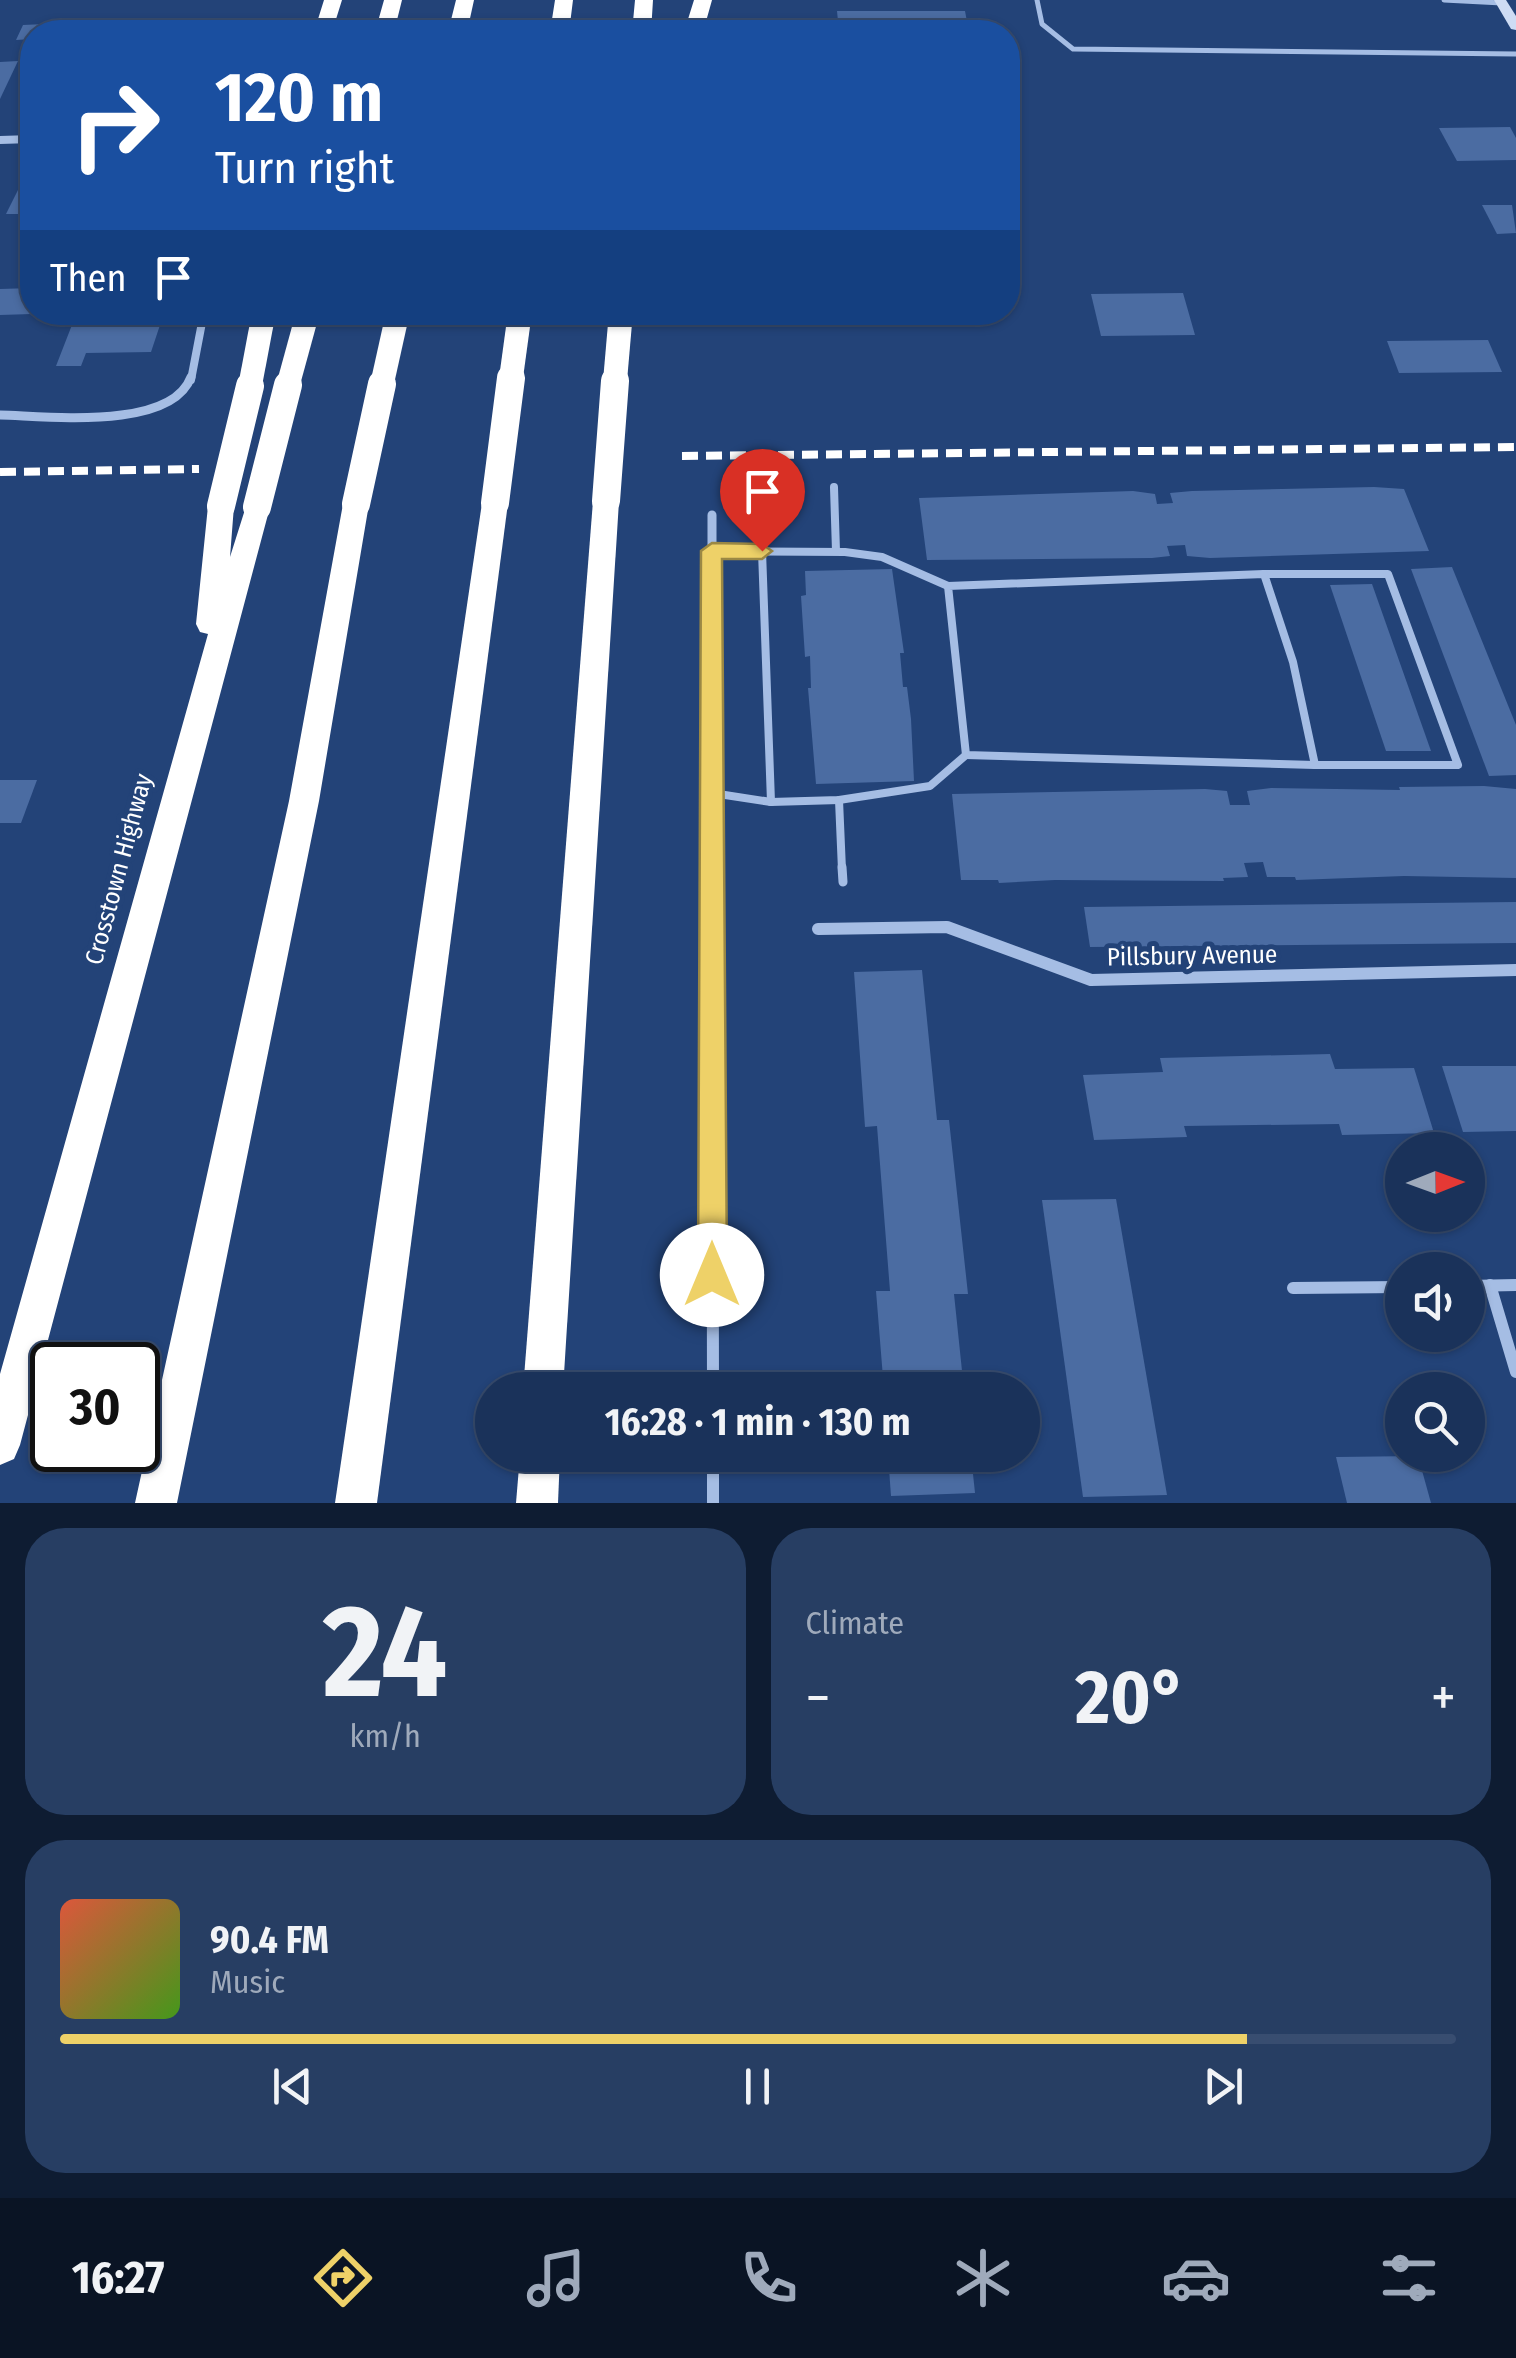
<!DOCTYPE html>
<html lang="en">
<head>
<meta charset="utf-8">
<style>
  :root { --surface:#1a325a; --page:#273e63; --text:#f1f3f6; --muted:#9faabb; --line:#384d70; --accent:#eed168 }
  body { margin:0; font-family:"Fira Sans Condensed",sans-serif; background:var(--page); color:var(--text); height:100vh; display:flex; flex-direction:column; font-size:38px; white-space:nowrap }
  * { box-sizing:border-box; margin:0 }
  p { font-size:32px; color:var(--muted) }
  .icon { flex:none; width:55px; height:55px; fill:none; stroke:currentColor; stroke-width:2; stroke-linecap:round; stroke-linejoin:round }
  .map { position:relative; height:1503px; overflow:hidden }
  .sheet { display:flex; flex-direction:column; gap:25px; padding:25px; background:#0e1c32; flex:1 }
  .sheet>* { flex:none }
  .top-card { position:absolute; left:20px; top:20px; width:1000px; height:305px; border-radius:40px; box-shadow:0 2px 8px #0004,0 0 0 2px var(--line); background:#1a4fa0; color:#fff; overflow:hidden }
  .needle { width:65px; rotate:89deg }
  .controls { position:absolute; left:1385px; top:1132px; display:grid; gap:20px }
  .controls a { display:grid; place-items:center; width:100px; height:100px; border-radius:50%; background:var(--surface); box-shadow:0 2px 8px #0004,0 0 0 2px var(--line); font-size:50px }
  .speed { position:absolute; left:30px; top:1342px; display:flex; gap:20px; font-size:50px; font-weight:700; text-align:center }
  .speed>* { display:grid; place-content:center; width:130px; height:130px; border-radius:50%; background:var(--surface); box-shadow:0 2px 8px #0004,0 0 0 2px var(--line); line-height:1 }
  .speed .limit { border:5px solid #111; border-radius:15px; background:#fff; color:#111 }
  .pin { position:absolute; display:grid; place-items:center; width:85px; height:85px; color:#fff; margin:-102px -42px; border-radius:50% 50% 50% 0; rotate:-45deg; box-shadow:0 0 10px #0007 }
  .pin .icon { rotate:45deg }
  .me { position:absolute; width:110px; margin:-55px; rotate:0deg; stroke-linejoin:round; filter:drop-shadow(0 0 8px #0008) }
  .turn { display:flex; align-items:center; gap:35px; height:210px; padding:0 30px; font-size:45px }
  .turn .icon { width:130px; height:130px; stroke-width:2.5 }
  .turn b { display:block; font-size:70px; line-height:85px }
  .then { display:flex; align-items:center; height:95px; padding:0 30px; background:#0003; gap:20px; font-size:38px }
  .big { font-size:75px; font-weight:700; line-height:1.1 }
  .sheet .card { flex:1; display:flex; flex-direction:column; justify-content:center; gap:15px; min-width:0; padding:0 35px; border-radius:40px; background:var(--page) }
  .sheet .dial { align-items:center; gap:0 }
  .dial b { font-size:130px; line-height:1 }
  .song { display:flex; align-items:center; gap:30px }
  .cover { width:120px; height:120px; border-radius:15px; background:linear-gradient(135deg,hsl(10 70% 55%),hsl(100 70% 35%)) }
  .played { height:10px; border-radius:5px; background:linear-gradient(90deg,var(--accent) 85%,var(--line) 85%) }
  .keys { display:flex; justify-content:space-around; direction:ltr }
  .heat { display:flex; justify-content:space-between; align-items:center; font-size:55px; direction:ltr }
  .sheet .tiles { flex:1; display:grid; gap:25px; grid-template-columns:1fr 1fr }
  .card:last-child { grid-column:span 2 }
  .trip { position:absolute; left:475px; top:1372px; width:565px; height:100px; border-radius:50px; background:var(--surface); box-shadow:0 2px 8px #0004,0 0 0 2px var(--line); font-weight:700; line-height:100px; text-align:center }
  .tab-bar { display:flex; height:160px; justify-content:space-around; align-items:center; background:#0a1424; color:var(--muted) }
  .tab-bar .icon { width:70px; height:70px }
  .tab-bar .on { color:var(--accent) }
  .tab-bar b { font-size:45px; color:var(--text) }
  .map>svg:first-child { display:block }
</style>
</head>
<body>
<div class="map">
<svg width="1516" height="1503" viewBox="0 0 1516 1503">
  <rect width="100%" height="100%" fill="#234378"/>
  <g fill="#4b6ca2">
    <path d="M837,11H965L969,32H839Z"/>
    <path d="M45,24L41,32H32V39L16,40L23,25Z"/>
    <path d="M18,61L0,99V62Z"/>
    <path d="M1510,127L1516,138V160L1457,161L1439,128Z"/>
    <path d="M19,188H32V214H6Z"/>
    <path d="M1482,205H1512L1516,233L1497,234Z"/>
    <path d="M32,288V314L0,315V289Z"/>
    <path d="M1183,293L1195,335L1101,336L1091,294Z"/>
    <path d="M77,312H124L119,325H160L151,352L86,353L81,366H56Z"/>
    <path d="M1488,340L1502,372L1399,373L1387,341Z"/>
    <path d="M1374,487L1404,489L1429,551L1210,558L1187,556L1185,545L1167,546L1170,556L1152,558L927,560L919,498L1133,491L1155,494L1157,504L1173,503L1170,493L1192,491Z"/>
    <path d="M1452,567L1516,725V775L1489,776L1411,569Z"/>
    <path d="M892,569L904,653H900L903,687H907L911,719L914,781L816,784L808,688H811L810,656L805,657L801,596L806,595L805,571Z"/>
    <path d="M1372,584L1431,751H1386L1330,585Z"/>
    <path d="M0,780H37L21,823H0Z"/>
    <path d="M1484,786L1516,789V878L1404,876L1296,880L1295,877H1267L1263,862L1244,863L1248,877L1223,878L1224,881L1055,880L999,883L998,880H961L952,794L1205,789L1227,791L1230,805H1250L1247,791L1271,788L1400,790L1399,787Z"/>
    <path d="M1516,902V943L1090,947L1084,907Z"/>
    <path d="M922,970L937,1120H949L968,1294H954L964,1390H884L876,1291H890L877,1126L865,1127L854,972Z"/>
    <path d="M1330,1054L1335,1069L1414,1068L1434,1133L1342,1135L1339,1124L1184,1126L1187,1137L1094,1140L1083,1075L1163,1072L1160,1058Z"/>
    <path d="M1442,1066H1516V1131L1463,1132Z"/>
    <path d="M1116,1199L1167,1495L1083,1497L1042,1200Z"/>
    <path d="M888,1455H971L975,1493L891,1496Z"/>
    <path d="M1418,1456L1431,1503H1347L1336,1457Z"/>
  </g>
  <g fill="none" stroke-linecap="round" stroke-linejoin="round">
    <g stroke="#a5bde4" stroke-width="5">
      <path d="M1037,0L1042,24L1073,49L1516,54"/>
      <path d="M1444,0L1502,3"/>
    </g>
    <g stroke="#a5bde4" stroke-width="8">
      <path d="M834,487L836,551"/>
      <path d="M712,551L845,552L882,557L948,586"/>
      <path d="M762,551L771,802"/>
      <path d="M1264,574H1388L1458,765H1315"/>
      <path d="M1264,574L1293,662L1315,765L966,755L948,586Z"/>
      <path d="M712,793L771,802L839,800L930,786L966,755"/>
      <path d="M839,800L842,870"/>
    </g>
    <path stroke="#a5bde4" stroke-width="9" d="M842,867L843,882"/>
    <g stroke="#a5bde4" stroke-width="8">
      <path d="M0,140L32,139"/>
      <path d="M191,380L204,312"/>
    </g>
    <g stroke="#a5bde4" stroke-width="9">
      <path d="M0,415C47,416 171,431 191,377"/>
      <path d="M712,515V870"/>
    </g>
    <g stroke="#a5bde4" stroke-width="12">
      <path d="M712,867L713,1390"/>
      <path d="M818,929L947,927L1091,980L1516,970"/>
      <path d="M1490,1285L1516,1372"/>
      <path d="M1468,1286L1516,1285"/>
      <path d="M1293,1288L1402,1287"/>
      <path d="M713,1455V1503"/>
    </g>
    <path fill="#cedcf4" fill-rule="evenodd" d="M1494,0H1506L1516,16V30L1511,29Z"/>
    <g fill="#fff" fill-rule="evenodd">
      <path d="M324,0H342L332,32H314Z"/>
      <path d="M384,0H402L394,32H375Z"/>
      <path d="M456,0H474L467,32H448Z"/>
      <path d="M555,0H573L569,32H550Z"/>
      <path d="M635,0H653L651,32H632Z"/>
      <path d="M694,0H712L703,32H684Z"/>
      <path d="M252,312H276L262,386L250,394L238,386Z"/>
      <path d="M296,312H320L300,385L288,393L276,385Z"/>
      <path d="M386,312H410L394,384L382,392L370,384Z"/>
      <path d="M508,312H532L523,378L511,386L499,378Z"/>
      <path d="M609,312H633L627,381L615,389L603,381Z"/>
      <path d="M606,491L615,494L619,501L563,1390H523L593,501L597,494Z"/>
      <path d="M495,493L504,496L508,503L377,1503H335L482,503L486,496Z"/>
      <path d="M356,494L365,497L369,504L319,801L177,1503H135L289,801L343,504L347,497Z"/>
      <path d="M221,496L230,499L234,506L230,557L248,500H266L270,507L20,1445L14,1459L0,1465V1374L208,634L200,632L196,624L208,506L212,499Z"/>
      <path d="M520,1455H560L558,1503H516Z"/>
    </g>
    <g stroke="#fff" stroke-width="8" stroke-dasharray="16 8" stroke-linecap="butt">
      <path d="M682,456L1516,447"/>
      <path d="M0,472L199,469"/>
    </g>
    <g stroke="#fff" stroke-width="28">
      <path d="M606,501L615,381"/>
      <path d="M495,503L511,378"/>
      <path d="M356,504L382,384"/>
      <path d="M221,506L250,386"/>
      <path d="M257,507L288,385"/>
    </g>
  </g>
  <path fill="#eed168" stroke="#9b8844" stroke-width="2.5" d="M712,543L762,544L772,551L762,559H722L727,1275L723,1285L712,1289L702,1285L698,1275L701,551Z"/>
  <g text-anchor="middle" stroke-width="10" stroke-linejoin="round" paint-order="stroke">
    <g font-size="25" fill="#fff" stroke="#234378">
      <text transform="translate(118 869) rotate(-75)" y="9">Crosstown Highway</text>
      <text transform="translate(1192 955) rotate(-1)" y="9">Pillsbury Avenue</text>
    </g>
  </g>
</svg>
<div class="controls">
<a><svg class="needle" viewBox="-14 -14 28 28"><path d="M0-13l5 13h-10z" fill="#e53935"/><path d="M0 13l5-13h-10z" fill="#9faabb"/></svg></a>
<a><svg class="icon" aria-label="sound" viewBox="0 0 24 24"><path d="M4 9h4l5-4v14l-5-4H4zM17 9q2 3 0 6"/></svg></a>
<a><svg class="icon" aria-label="search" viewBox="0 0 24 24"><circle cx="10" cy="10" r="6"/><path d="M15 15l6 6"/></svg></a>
</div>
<div class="speed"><div class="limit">30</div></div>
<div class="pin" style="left:762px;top:551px;background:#d93025"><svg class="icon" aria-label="arrive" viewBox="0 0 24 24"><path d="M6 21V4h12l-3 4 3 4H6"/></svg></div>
<svg class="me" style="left:712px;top:1275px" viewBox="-20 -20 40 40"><circle r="19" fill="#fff"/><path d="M0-13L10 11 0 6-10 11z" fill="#eed168"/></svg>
<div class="trip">16:28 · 1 min · 130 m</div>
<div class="top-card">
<div class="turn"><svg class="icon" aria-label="right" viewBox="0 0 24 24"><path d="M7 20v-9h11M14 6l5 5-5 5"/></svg><div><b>120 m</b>Turn right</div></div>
<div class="then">Then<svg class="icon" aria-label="arrive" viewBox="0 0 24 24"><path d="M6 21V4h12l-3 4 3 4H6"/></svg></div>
</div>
</div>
<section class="sheet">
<div class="tiles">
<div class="card dial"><b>24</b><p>km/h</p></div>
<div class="card"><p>Climate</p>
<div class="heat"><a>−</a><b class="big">20°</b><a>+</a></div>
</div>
<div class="card">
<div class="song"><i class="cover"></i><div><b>90.4 FM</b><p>Music</p></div></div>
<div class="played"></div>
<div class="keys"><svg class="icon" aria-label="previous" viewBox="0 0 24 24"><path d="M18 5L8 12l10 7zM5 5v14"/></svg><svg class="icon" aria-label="pause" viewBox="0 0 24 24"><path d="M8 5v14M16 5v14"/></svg><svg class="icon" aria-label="next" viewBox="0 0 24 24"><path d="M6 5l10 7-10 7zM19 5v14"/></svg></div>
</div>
</div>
</section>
<nav class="tab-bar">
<b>16:27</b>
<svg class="icon on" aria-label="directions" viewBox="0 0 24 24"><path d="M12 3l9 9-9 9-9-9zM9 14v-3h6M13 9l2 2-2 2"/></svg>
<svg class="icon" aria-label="music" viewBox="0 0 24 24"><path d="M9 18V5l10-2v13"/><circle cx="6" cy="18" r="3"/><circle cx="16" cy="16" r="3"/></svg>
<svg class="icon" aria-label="phone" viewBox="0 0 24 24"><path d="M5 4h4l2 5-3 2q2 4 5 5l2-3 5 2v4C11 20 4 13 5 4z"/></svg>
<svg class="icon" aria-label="climate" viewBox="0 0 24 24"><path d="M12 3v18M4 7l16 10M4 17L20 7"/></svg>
<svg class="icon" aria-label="car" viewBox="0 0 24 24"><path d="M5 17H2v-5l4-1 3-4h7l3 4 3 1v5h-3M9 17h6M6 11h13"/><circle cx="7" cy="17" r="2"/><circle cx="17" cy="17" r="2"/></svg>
<svg class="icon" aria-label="filters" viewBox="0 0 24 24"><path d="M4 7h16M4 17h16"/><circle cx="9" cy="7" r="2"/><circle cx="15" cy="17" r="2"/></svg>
</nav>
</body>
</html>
